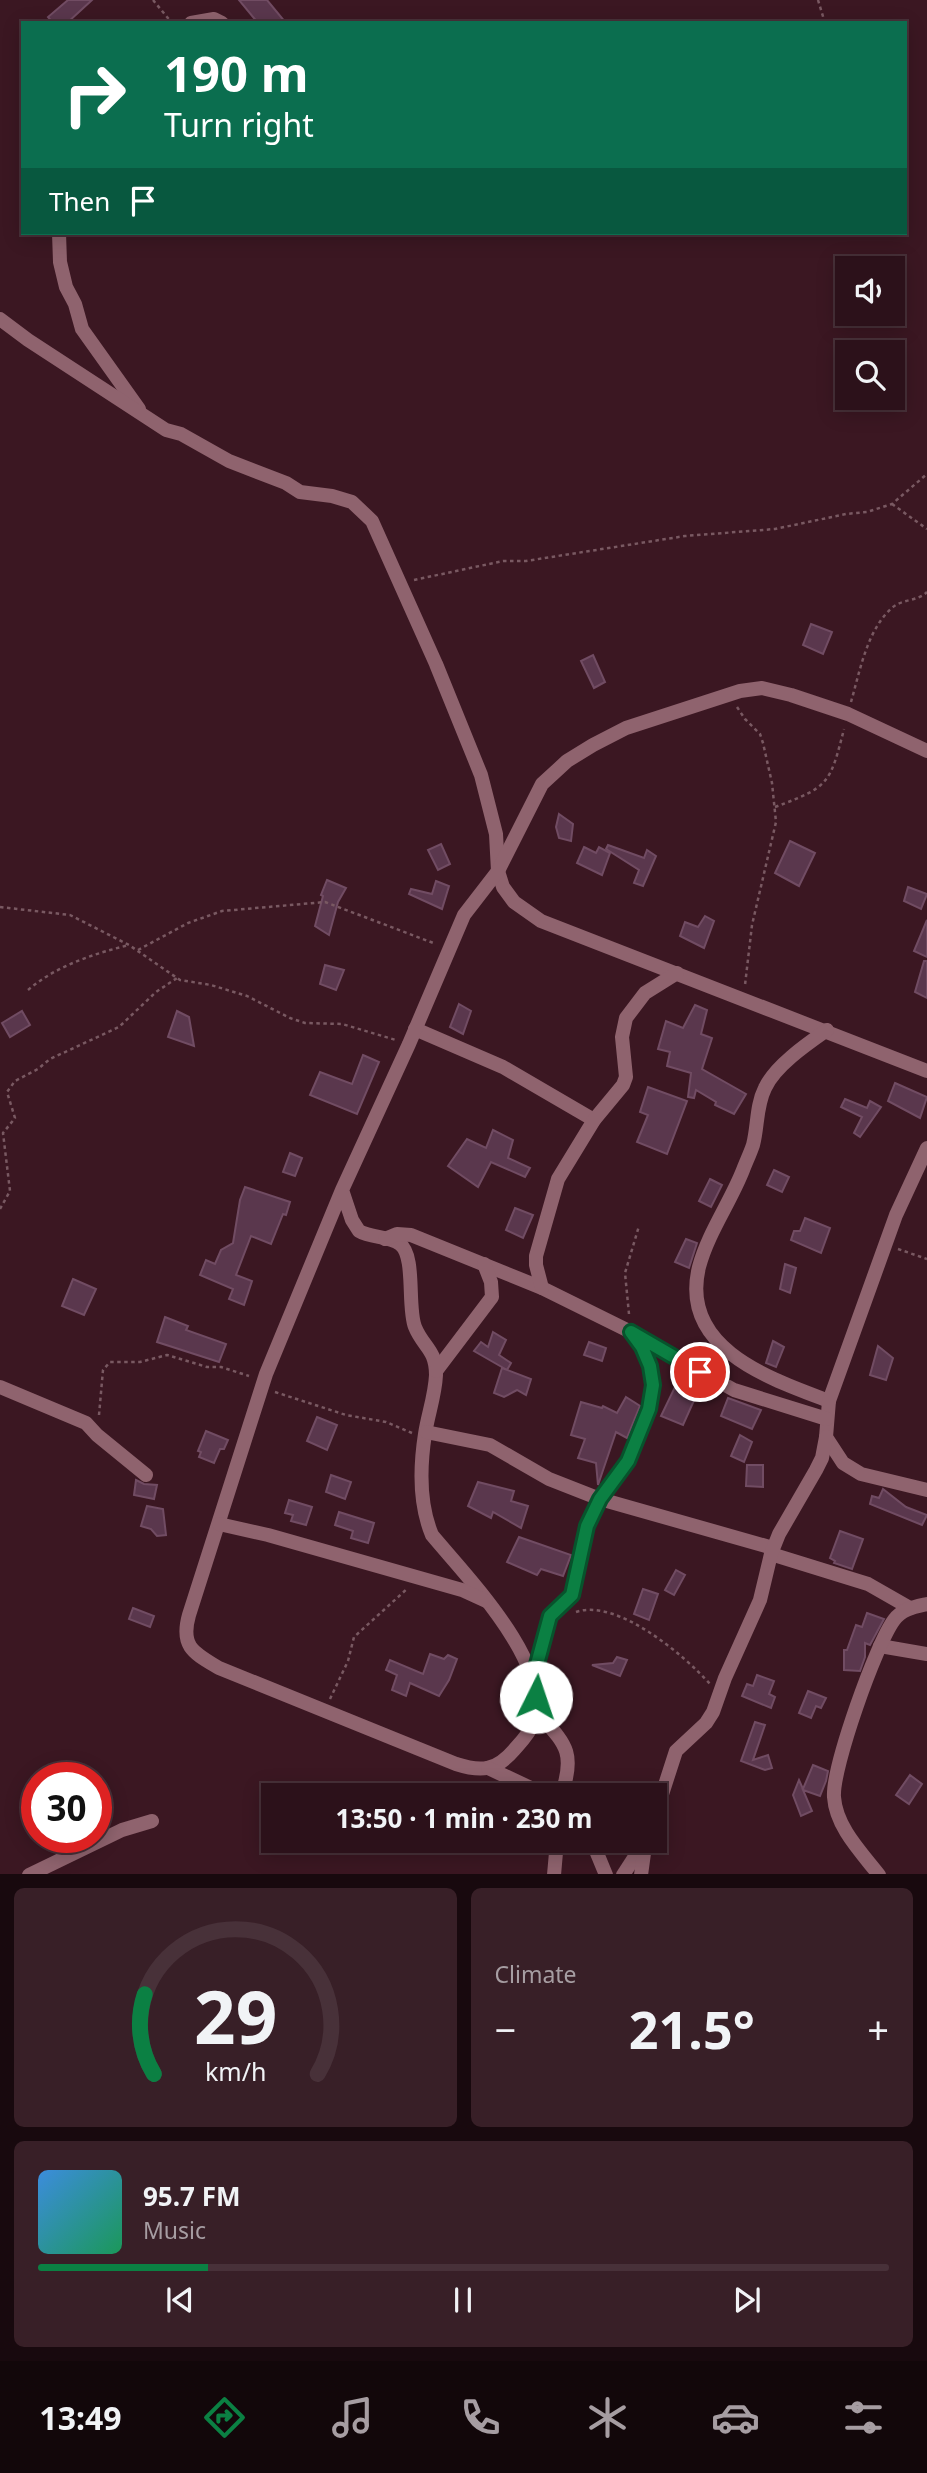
<!DOCTYPE html>
<html lang="en">
<head>
<meta charset="utf-8">
<style>
  :root { --surface:#2c111a; --page:#381f27; --text:#f1f3f6; --muted:#a69da2; --line:#483139; --accent:#0b8043 }
  body { margin:0; font-family:"Noto Sans",sans-serif; background:var(--page); color:var(--text); height:100vh; display:flex; flex-direction:column; font-size:26px; white-space:nowrap }
  * { box-sizing:border-box; margin:0 }
  p { font-size:23px; color:var(--muted) }
  .icon { flex:none; width:38px; height:38px; fill:none; stroke:currentColor; stroke-width:2; stroke-linecap:round; stroke-linejoin:round }
  .map { position:relative; height:1874px; overflow:hidden }
  .sheet { display:flex; flex-direction:column; gap:14px; padding:14px; background:#18090e; flex:1 }
  .sheet>* { flex:none }
  .hud { position:absolute; left:21px; top:21px; width:886px; height:214px; border-radius:0px; box-shadow:0 4px 18px #0003,0 0 0 2px var(--line); background:#0b6e4f; color:#fff; overflow:hidden }
  .buttons { position:absolute; left:835px; top:256px; display:grid; gap:14px }
  .buttons a { display:grid; place-items:center; width:70px; height:70px; border-radius:0px; background:var(--surface); box-shadow:0 4px 18px #0003,0 0 0 2px var(--line); font-size:35px }
  .speed { position:absolute; left:21px; top:1762px; display:flex; gap:14px; font-size:35px; font-weight:700; text-align:center }
  .speed>* { display:grid; place-content:center; width:91px; height:91px; border-radius:50%; background:var(--surface); box-shadow:0 4px 18px #0003,0 0 0 2px var(--line); line-height:1 }
  .speed .limit { border:10px solid #d22; background:#fff; color:#111 }
  .pin { position:absolute; display:grid; place-items:center; width:60px; height:60px; color:#fff; margin:-30px; border:4px solid #fff; border-radius:50%; box-shadow:0 2px 7px #0007 }
  .me { position:absolute; width:77px; margin:-38px; rotate:4deg; stroke-linejoin:round; filter:drop-shadow(0 0 5px #0008) }
  .turn { display:flex; align-items:center; gap:24px; height:147px; padding:0 28px; font-size:32px }
  .turn .icon { width:91px; height:91px; stroke-width:2.5 }
  .turn b { display:block; font-size:49px; line-height:60px }
  .then { display:flex; align-items:center; height:66px; padding:0 28px; background:#0003; gap:14px; font-size:26px }
  .big { font-size:52px; font-weight:700; line-height:1.1 }
  .sheet .widget { flex:1; display:flex; flex-direction:column; justify-content:center; gap:10px; min-width:0; padding:0 24px; border-radius:10px; background:var(--page) }
  .sheet .dial { align-items:center; gap:0 }
  .dial svg { height:182px; overflow:visible; fill:none; stroke:var(--line); stroke-width:7; stroke-linecap:round; text-anchor:middle }
  .dial text { fill:var(--text); stroke:none }
  .song { display:flex; align-items:center; gap:21px }
  .cover { width:84px; height:84px; border-radius:10px; background:linear-gradient(135deg,hsl(210 70% 55%),hsl(150 70% 35%)) }
  .played { height:7px; border-radius:4px; background:linear-gradient(90deg,var(--accent) 20%,var(--line) 20%) }
  .keys { display:flex; justify-content:space-around; direction:ltr }
  .heat { display:flex; justify-content:space-between; align-items:center; font-size:38px; direction:ltr }
  .sheet .tiles { flex:1; display:grid; gap:14px; grid-template-columns:1fr 1fr }
  .widget:last-child { grid-column:span 2 }
  .trip { position:absolute; left:261px; top:1783px; width:406px; height:70px; border-radius:0px; background:var(--surface); box-shadow:0 4px 18px #0003,0 0 0 2px var(--line); font-weight:700; line-height:70px; text-align:center }
  .tab-bar { display:flex; height:112px; justify-content:space-around; align-items:center; background:#12070a; color:var(--muted) }
  .tab-bar .icon { width:49px; height:49px }
  .tab-bar .selected { color:var(--accent) }
  .tab-bar b { font-size:32px; color:var(--text) }
  .map>svg:first-child { display:block }
</style>
</head>
<body>
<div class="map">
<svg width="927" height="1875" viewBox="0 0 927 1875">
  <rect width="100%" height="100%" fill="#3b1722"/>
  <g fill="#5a374d" stroke="#714c63" stroke-width="2">
    <path d="M68,0H92L67,23H53L48,17Z"/>
    <path d="M239,0H267L286,23H258Z"/>
    <path d="M811,624L832,632L823,654L803,645Z"/>
    <path d="M593,655L605,682L594,688L581,661Z"/>
    <path d="M559,814L573,824L571,841L559,838L556,827Z"/>
    <path d="M790,841L815,853L799,886L775,873Z"/>
    <path d="M441,844L450,864L438,870L428,850Z"/>
    <path d="M608,845L644,858L647,850L656,856L643,886L634,883L639,870L606,849Z"/>
    <path d="M584,847L596,853L599,847L610,853L602,875L577,863Z"/>
    <path d="M327,880L346,888L338,902L329,935L315,926L323,896L321,895Z"/>
    <path d="M436,881L449,886L442,909L409,894L411,889L432,894Z"/>
    <path d="M908,887L927,894L921,909L904,901Z"/>
    <path d="M705,916L714,921L704,948L680,936L685,922L698,927Z"/>
    <path d="M927,920V957L914,951Z"/>
    <path d="M924,961H927V998L915,992Z"/>
    <path d="M325,965L344,970L336,990L320,984Z"/>
    <path d="M459,1004L471,1011L463,1034L450,1027Z"/>
    <path d="M695,1005L707,1010L701,1034L712,1038L702,1069L746,1094L734,1114L715,1105L716,1102L696,1090L694,1098L688,1097L691,1073L667,1066L670,1052L658,1049L666,1021L683,1028Z"/>
    <path d="M22,1011L30,1025L10,1037L2,1023Z"/>
    <path d="M177,1011L189,1017L194,1046L168,1037Z"/>
    <path d="M363,1055L379,1062L357,1114L310,1095L320,1072L352,1084Z"/>
    <path d="M895,1083L927,1097L920,1118L888,1101Z"/>
    <path d="M648,1087L687,1101L667,1154L637,1142L648,1115L640,1112Z"/>
    <path d="M845,1099L867,1108L870,1101L881,1107L860,1137L854,1133L862,1117L841,1107Z"/>
    <path d="M493,1130L513,1140L508,1158L530,1168L525,1177L491,1162L478,1187L448,1166L467,1139L486,1148Z"/>
    <path d="M290,1153L302,1158L295,1176L283,1172Z"/>
    <path d="M774,1170L789,1177L782,1192L767,1185Z"/>
    <path d="M710,1179L722,1185L711,1207L699,1201Z"/>
    <path d="M245,1187L290,1202L286,1215L283,1214L271,1244L251,1236L236,1275L252,1281L244,1305L229,1299L233,1289L200,1275L206,1260L215,1264L221,1250L233,1243L240,1200Z"/>
    <path d="M515,1208L533,1215L523,1238L506,1230Z"/>
    <path d="M805,1218L830,1228L821,1253L791,1240L794,1231H800Z"/>
    <path d="M686,1239L697,1243L689,1268L675,1262Z"/>
    <path d="M785,1264L796,1268L790,1293L780,1289Z"/>
    <path d="M73,1279L96,1289L84,1315L62,1306Z"/>
    <path d="M165,1317L188,1326L186,1330L226,1344L219,1362L157,1342Z"/>
    <path d="M493,1332L506,1340L499,1355L511,1363L507,1370L474,1351L481,1342L488,1347Z"/>
    <path d="M773,1341L784,1347L776,1367L766,1363Z"/>
    <path d="M589,1342L606,1348L602,1361L584,1355Z"/>
    <path d="M878,1346L893,1358L886,1380L870,1375Z"/>
    <path d="M502,1368L531,1379L526,1395L517,1390L504,1397L494,1393Z"/>
    <path d="M675,1387L696,1396L683,1425L661,1416Z"/>
    <path d="M626,1397L640,1406L627,1438L616,1432L598,1485L596,1463L578,1458L585,1439L571,1435L581,1402L602,1408L603,1406L617,1413Z"/>
    <path d="M728,1398L761,1410L752,1429L721,1416Z"/>
    <path d="M317,1417L337,1425L327,1450L307,1441Z"/>
    <path d="M206,1431L228,1440L224,1449H220L214,1463L199,1457L201,1452L198,1451Z"/>
    <path d="M740,1435L752,1442L744,1462L731,1456Z"/>
    <path d="M747,1465H763V1487L746,1486Z"/>
    <path d="M331,1475L351,1482L345,1499L326,1492Z"/>
    <path d="M136,1480L144,1484L157,1485L154,1499L134,1495Z"/>
    <path d="M478,1482L514,1491L511,1501L528,1506L521,1528L493,1512L491,1518L468,1506Z"/>
    <path d="M883,1489L906,1507L927,1515L922,1525L870,1504L872,1496L879,1498Z"/>
    <path d="M289,1500L312,1507L306,1525L291,1521L293,1515L285,1513Z"/>
    <path d="M147,1506L163,1509L166,1535L157,1536L151,1529L141,1526Z"/>
    <path d="M339,1512L374,1523L368,1543L351,1538L353,1531L335,1525Z"/>
    <path d="M840,1531L863,1539L852,1569L834,1563L835,1561L830,1558Z"/>
    <path d="M519,1537L571,1555L563,1576L541,1569L537,1575L507,1562Z"/>
    <path d="M676,1570L685,1575L674,1595L665,1590Z"/>
    <path d="M643,1589L658,1594L649,1620L634,1614Z"/>
    <path d="M133,1608L154,1616L150,1627L129,1619Z"/>
    <path d="M867,1613L884,1619L870,1645L865,1643V1657L860,1671L844,1670V1650H847L856,1625L862,1627Z"/>
    <path d="M430,1654L444,1659L448,1655L457,1659L449,1680L439,1696L410,1683L406,1696L392,1690L397,1675L386,1670L390,1660L423,1674Z"/>
    <path d="M617,1657L627,1660L620,1676L592,1665L613,1663Z"/>
    <path d="M757,1675L774,1681L769,1694L775,1697L771,1708L742,1696L747,1684L753,1686Z"/>
    <path d="M808,1691L826,1698L821,1708L816,1706L811,1718L799,1713Z"/>
    <path d="M755,1722L765,1725L753,1760L768,1755L772,1768L765,1770L741,1761Z"/>
    <path d="M813,1765L828,1771L826,1781L820,1796L803,1790L812,1811L801,1816L793,1795L799,1780L803,1789Z"/>
    <path d="M910,1775L922,1784L909,1804L896,1795Z"/>
  </g>
  <g fill="none" stroke-linecap="round" stroke-linejoin="round">
    <g stroke="#795962" stroke-width="2.5" stroke-dasharray="3.5 3.5" stroke-linecap="butt">
      <path d="M153,0L172,23"/>
      <path d="M818,0L825,23"/>
      <path d="M892,504L927,529"/>
      <path d="M414,580L503,561H526L685,536L775,529L846,514L867,512L892,504L927,474"/>
      <path d="M851,702C860,671 867,629 893,607C903,599 918,601 927,592"/>
      <path d="M737,707L745,719L760,734L763,743L772,783L776,822L752,925L745,985"/>
      <path d="M775,807C829,787 830,784 844,729"/>
      <path d="M0,907L70,915L129,945L180,980L211,985L247,996L290,1018L305,1023L342,1024L396,1040"/>
      <path d="M138,950L188,923L222,911L325,902L436,944"/>
      <path d="M28,990C56,966 93,954 129,945"/>
      <path d="M0,1209L10,1191L3,1133L15,1118L7,1092L15,1081L38,1069L50,1059L119,1027L156,992L177,978"/>
      <path d="M898,1249L927,1259"/>
      <path d="M629,1314L625,1273L639,1226"/>
      <path d="M275,1392L346,1415L386,1422L412,1433"/>
      <path d="M99,1415L103,1370L110,1362H140L167,1355L207,1367H221L249,1376"/>
      <path d="M576,1612C617,1598 684,1655 710,1684"/>
      <path d="M330,1699L348,1661L354,1637L408,1588"/>
    </g>
    <g stroke="#8f636e" stroke-width="14">
      <path d="M191,23L214,19L222,23"/>
      <path d="M59,233L60,262L66,287L75,304L82,329L139,409"/>
      <path d="M0,319L28,340L166,430L181,434L229,461L286,483L300,492L332,496L352,502L372,521L436,664L481,775L496,834L498,871L503,887L514,902L541,921L927,1071"/>
      <path d="M415,1029L503,1067L594,1120"/>
      <path d="M827,1030C807,1044 775,1066 765,1088C756,1106 758,1126 753,1145C750,1154 746,1162 743,1170C730,1203 708,1233 699,1267C679,1349 771,1379 829,1401"/>
      <path d="M927,1148L896,1215L829,1401L826,1437L843,1463L861,1474L927,1490"/>
      <path d="M342,1190L352,1220L359,1231C371,1238 389,1236 400,1244C416,1256 407,1307 415,1327C423,1347 436,1349 436,1375C435,1396 428,1414 425,1434C420,1466 419,1504 432,1535C465,1575 556,1667 533,1724C529,1734 521,1742 514,1750C496,1771 481,1772 456,1764L219,1668C194,1653 180,1647 189,1615L266,1374L342,1190L409,1044L464,915L498,871L542,784L567,761L593,745L626,728L740,691L762,688L791,695L848,714L927,751"/>
      <path d="M385,1239L397,1234L411,1235L542,1288L631,1332L734,1390L827,1419"/>
      <path d="M542,1288L536,1265V1256L558,1179L594,1120L623,1085L626,1077L622,1037L626,1018L645,993L677,973"/>
      <path d="M436,1371L492,1297L491,1282L484,1264"/>
      <path d="M0,1387L86,1423L97,1435L146,1475"/>
      <path d="M426,1432L490,1445L549,1479L600,1499L773,1548"/>
      <path d="M219,1524L268,1535L462,1590L486,1601"/>
      <path d="M771,1554L868,1584L910,1608"/>
      <path d="M880,1646L927,1654"/>
      <path d="M532,1679L550,1616L572,1595L587,1526L600,1499L628,1461L649,1409L653,1385L650,1366L642,1347L634,1336"/>
      <path d="M535,1710C564,1743 577,1750 561,1796"/>
      <path d="M488,1768L548,1796"/>
      <path d="M654,1819L676,1751L706,1723L713,1712L725,1678L760,1600L771,1554L779,1534L816,1470L822,1458L826,1437"/>
      <path d="M592,1841L606,1875"/>
      <path d="M29,1875L122,1830L152,1821"/>
      <path d="M554,1875L557,1841"/>
      <path d="M623,1875L645,1841"/>
      <path d="M641,1875L645,1846"/>
      <path d="M879,1875C861,1852 836,1827 834,1797C832,1768 876,1644 894,1620C902,1609 914,1607 927,1604"/>
    </g>
  </g>
  <g fill="none" stroke-linecap="round" stroke-linejoin="round">
    <g stroke="#07532c" stroke-width="18">
      <path id="route" d="M536,1697L533,1679L550,1616L572,1595L587,1526L600,1499L628,1461L649,1409L653,1385L650,1366L642,1347L631,1332L700,1372"/>
    </g>
    <use href="#route" stroke="#0b8043" stroke-width="12"/>
  </g>
</svg>
<div class="buttons">
<a><svg class="icon" aria-label="sound" viewBox="0 0 24 24"><path d="M4 9h4l5-4v14l-5-4H4zM17 9q2 3 0 6"/></svg></a>
<a><svg class="icon" aria-label="search" viewBox="0 0 24 24"><circle cx="10" cy="10" r="6"/><path d="M15 15l6 6"/></svg></a>
</div>
<div class="speed"><div class="limit">30</div></div>
<div class="pin" style="left:700px;top:1372px;background:#d93025"><svg class="icon" aria-label="arrive" viewBox="0 0 24 24"><path d="M6 21V4h12l-3 4 3 4H6"/></svg></div>
<svg class="me" style="left:536px;top:1697px" viewBox="-20 -20 40 40"><circle r="19" fill="#fff"/><path d="M0-13L10 11 0 6-10 11z" fill="#0b8043"/></svg>
<div class="trip">13:50 · 1 min · 230 m</div>
<div class="hud">
<div class="turn"><svg class="icon" aria-label="right" viewBox="0 0 24 24"><path d="M7 20v-9h11M14 6l5 5-5 5"/></svg><div><b>190 m</b>Turn right</div></div>
<div class="then">Then<svg class="icon" aria-label="arrive" viewBox="0 0 24 24"><path d="M6 21V4h12l-3 4 3 4H6"/></svg></div>
</div>
</div>
<section class="sheet">
<div class="tiles">
<div class="widget dial"><svg viewBox="0 0 100 80">
<path d="M14 69A42 42 0 1 1 86 69"/>
<path d="M14 69A42 42 0 0 1 10 34" stroke="#0b8043"/>
<text x="50" y="56" font-size="32" font-weight="700">29</text>
<text x="50" y="72" font-size="11">km/h</text>
</svg></div>
<div class="widget"><p>Climate</p>
<div class="heat"><a>−</a><b class="big">21.5°</b><a>+</a></div>
</div>
<div class="widget">
<div class="song"><i class="cover"></i><div><b>95.7 FM</b><p>Music</p></div></div>
<div class="played"></div>
<div class="keys"><svg class="icon" aria-label="previous" viewBox="0 0 24 24"><path d="M18 5L8 12l10 7zM5 5v14"/></svg><svg class="icon" aria-label="pause" viewBox="0 0 24 24"><path d="M8 5v14M16 5v14"/></svg><svg class="icon" aria-label="next" viewBox="0 0 24 24"><path d="M6 5l10 7-10 7zM19 5v14"/></svg></div>
</div>
</div>
</section>
<nav class="tab-bar">
<b>13:49</b>
<svg class="icon selected" aria-label="directions" viewBox="0 0 24 24"><path d="M12 3l9 9-9 9-9-9zM9 14v-3h6M13 9l2 2-2 2"/></svg>
<svg class="icon" aria-label="music" viewBox="0 0 24 24"><path d="M9 18V5l10-2v13"/><circle cx="6" cy="18" r="3"/><circle cx="16" cy="16" r="3"/></svg>
<svg class="icon" aria-label="phone" viewBox="0 0 24 24"><path d="M5 4h4l2 5-3 2q2 4 5 5l2-3 5 2v4C11 20 4 13 5 4z"/></svg>
<svg class="icon" aria-label="climate" viewBox="0 0 24 24"><path d="M12 3v18M4 7l16 10M4 17L20 7"/></svg>
<svg class="icon" aria-label="car" viewBox="0 0 24 24"><path d="M5 17H2v-5l4-1 3-4h7l3 4 3 1v5h-3M9 17h6M6 11h13"/><circle cx="7" cy="17" r="2"/><circle cx="17" cy="17" r="2"/></svg>
<svg class="icon" aria-label="filters" viewBox="0 0 24 24"><path d="M4 7h16M4 17h16"/><circle cx="9" cy="7" r="2"/><circle cx="15" cy="17" r="2"/></svg>
</nav>
</body>
</html>
